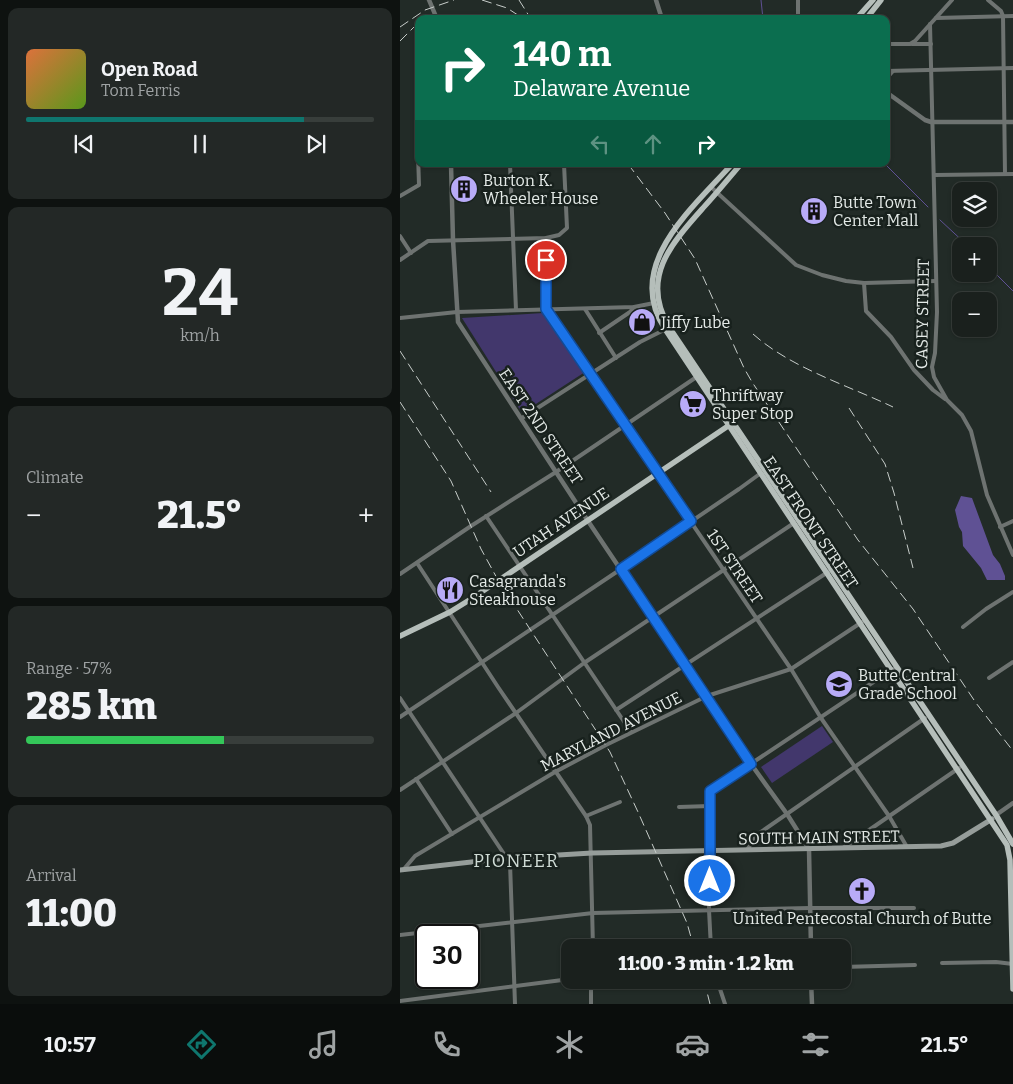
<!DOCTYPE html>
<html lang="en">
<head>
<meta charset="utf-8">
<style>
  :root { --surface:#1a201d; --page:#232826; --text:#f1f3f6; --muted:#9fa3a4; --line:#383e3b; --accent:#0f766e }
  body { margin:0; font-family:Bitter,serif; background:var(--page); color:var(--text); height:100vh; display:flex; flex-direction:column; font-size:19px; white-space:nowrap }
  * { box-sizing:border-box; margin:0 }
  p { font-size:16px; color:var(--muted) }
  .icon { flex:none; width:28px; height:28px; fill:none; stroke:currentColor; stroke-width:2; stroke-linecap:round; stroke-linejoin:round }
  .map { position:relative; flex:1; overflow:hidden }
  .panel { display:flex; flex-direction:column; gap:8px; padding:8px; background:#0e1210; width:400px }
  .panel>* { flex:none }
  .top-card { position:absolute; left:15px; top:15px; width:475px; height:152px; border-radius:10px; box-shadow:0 1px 4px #0004,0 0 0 1px var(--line); background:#0b6e4f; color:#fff; overflow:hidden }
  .tools { position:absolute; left:552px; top:182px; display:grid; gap:10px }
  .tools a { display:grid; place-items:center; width:45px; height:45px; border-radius:10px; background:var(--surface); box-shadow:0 1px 4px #0004,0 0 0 1px var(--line); font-size:25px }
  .speed { position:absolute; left:15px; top:924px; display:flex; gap:10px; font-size:25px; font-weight:700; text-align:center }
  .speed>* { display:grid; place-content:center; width:65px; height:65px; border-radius:50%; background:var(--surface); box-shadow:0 1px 4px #0004,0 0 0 1px var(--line); line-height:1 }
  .speed .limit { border:2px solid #111; border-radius:8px; background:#fff; color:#111 }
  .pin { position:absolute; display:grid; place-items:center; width:42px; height:42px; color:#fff; margin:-21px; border:2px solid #fff; border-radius:50%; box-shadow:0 1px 5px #0007 }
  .me { position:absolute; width:55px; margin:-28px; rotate:0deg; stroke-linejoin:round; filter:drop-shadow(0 0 4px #0008) }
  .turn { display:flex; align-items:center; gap:18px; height:105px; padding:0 15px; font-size:22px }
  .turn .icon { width:65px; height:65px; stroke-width:2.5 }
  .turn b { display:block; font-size:35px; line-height:42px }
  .lanes { display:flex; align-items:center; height:48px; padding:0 15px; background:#0003; justify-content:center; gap:25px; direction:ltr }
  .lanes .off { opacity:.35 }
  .big { font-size:38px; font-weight:800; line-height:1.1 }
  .panel .card { flex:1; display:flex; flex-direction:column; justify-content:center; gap:8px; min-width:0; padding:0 18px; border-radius:10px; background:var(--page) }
  .panel .dial { align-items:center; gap:0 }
  .dial b { font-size:65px; line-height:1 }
  .song { display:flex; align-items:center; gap:15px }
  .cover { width:60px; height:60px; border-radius:8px; background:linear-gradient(135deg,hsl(20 70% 55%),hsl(90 70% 35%)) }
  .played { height:5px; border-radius:2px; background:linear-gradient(90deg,var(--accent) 80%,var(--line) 80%) }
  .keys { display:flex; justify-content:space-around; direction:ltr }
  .heat { display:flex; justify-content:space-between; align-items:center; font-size:28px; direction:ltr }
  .charge { height:8px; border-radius:4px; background:linear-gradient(90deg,#34c759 57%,var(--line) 0) }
  .trip { position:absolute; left:161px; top:939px; width:290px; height:50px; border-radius:10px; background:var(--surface); box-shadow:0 1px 4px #0004,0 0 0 1px var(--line); font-weight:800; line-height:50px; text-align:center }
  .tabs { display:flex; height:80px; justify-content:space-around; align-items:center; background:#0a0d0c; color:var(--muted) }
  .tabs .icon { width:35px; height:35px }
  .tabs .selected { color:var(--accent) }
  .tabs b { font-size:22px; color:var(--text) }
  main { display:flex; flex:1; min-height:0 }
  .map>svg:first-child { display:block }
</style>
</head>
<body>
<main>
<section class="panel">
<div class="card">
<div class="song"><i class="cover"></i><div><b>Open Road</b><p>Tom Ferris</p></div></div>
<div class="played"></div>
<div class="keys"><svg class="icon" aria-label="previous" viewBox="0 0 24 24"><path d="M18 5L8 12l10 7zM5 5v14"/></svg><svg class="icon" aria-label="pause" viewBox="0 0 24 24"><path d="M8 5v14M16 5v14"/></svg><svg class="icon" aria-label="next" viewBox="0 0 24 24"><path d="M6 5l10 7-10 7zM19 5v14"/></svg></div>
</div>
<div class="card dial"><b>24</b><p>km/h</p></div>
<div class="card"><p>Climate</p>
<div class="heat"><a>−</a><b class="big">21.5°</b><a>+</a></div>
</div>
<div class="card"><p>Range · 57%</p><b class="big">285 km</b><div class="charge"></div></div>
<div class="card"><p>Arrival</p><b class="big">11:00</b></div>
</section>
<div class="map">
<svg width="613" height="1004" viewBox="0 0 613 1004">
  <rect width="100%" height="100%" fill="#222b27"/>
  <g fill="#42376c">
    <path d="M143,313L185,372L122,413L62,318Z"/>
    <path d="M422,726L433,742L372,783L361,767Z"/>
  </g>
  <path fill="#5f5194" d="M561,496L572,498L593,555L600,564L605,576V580H587L581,568L563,546L562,532L559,527L555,510Z"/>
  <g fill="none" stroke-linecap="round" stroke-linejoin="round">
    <g stroke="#5f5194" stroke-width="1">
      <path d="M361,0L363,19"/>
      <path d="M485,164L528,207"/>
      <path d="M540,220L568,246"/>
      <path d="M589,267L613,291"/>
    </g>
    <g stroke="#6e7371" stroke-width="4">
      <path d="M398,0V19"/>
      <path d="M588,0L601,11L603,16L605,174"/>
      <path d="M536,18L613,16"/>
      <path d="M530,24L537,312L535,353L532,367L534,377L547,400L562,415L571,431L587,495L613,555"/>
      <path d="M486,44H510L515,41L552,0"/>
      <path d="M512,44H531"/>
      <path d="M486,71L613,68"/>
      <path d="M486,79L493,71"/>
      <path d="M110,164L116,310"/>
      <path d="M535,175L613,174"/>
      <path d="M311,187L396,265L422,275L446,281L464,283L536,281"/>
      <path d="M0,196L19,185L17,123H19"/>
      <path d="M0,236L11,253"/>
      <path d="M146,238V309L391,669L421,718L489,816L507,847"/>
      <path d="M0,260L28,241L146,238L159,235L167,228L164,164"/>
      <path d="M464,283L466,311L491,337L514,370L533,390L545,399"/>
      <path d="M185,309L216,358"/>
      <path d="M0,318L57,312L234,307L254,303"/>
      <path d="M199,333L230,312L234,307"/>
      <path d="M122,418L240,342L266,329"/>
      <path d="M86,516L231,732"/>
      <path d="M600,527L613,521"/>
      <path d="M17,563L98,687L186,816L190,825L193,948"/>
      <path d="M0,574L71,526L156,472L298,376"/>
      <path d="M563,627L586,609L613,592"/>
      <path d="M589,678L613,662"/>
      <path d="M0,698L110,863L115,1004"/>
      <path d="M216,710L428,572"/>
      <path d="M0,717L221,569L339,489L361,473"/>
      <path d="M16,779L52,834"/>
      <path d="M0,790L116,713L184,663L394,523"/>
      <path d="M279,807L310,806"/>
      <path d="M186,816L220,802"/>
      <path d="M443,848L559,768"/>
      <path d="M347,850L358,834L525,718"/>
      <path d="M4,869L15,856L155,772L206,745L307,696L391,669L462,622"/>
      <path d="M0,935L193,913L410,908H514"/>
      <path d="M311,948L309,910L310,791L493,669"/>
      <path d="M542,963L596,962L613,964"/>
      <path d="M442,967L515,965"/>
      <path d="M191,980V1004"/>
      <path d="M317,980L325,1004"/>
      <path d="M0,1001L170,979"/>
    </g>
    <g stroke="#6e7371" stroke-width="4.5">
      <path d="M29,0L37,19"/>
      <path d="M256,0L262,19"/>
      <path d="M486,92L525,120L531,122H613"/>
      <path d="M51,164L53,240L58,322L188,521L351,764L387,814L409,849L411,948"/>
      <path d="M596,815L613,803"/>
      <path d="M411,980L412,1004"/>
    </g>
    <path stroke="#969d9a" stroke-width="5" d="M0,870L107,858L192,853L541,846L553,843L592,819"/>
    <g stroke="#b5beba" stroke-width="5.5">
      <path d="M456,19L473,0"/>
      <path d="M466,19L481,0"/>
      <path d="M332,164C293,208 223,265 265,329L607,845L610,860L613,989"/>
      <path d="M341,164C328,179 316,194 303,208C271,244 240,278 269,327L596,815L613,844"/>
      <path d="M0,636L50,612L71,599L331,424"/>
    </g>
    <g stroke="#c7cdca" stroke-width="1" stroke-dasharray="10 5" stroke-linecap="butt">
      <path d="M82,0L107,8L124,19"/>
      <path d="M119,0L131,19"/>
      <path d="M0,27L25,10L54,0"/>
      <path d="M0,41L19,22"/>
      <path d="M228,164L265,213L295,259L344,368L352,382L458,540L513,609L576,703L613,751"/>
      <path d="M353,334C391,368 447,385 493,407"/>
      <path d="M0,351L91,492"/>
      <path d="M0,402L51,481L81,549L98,580L210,752L238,812L287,923L294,948"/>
      <path d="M449,408L485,464L494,493L513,568"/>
      <path d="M304,980L310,1004"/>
    </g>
  </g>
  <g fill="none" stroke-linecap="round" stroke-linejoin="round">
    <g stroke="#114b97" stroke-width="12">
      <path id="route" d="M146,260V309L291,521L221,569L351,764L310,791V881"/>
    </g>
    <use href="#route" stroke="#1a73e8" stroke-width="9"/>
  </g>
  <defs>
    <g id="building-disc" transform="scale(1.4375)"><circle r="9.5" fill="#b8abf7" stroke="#18211d"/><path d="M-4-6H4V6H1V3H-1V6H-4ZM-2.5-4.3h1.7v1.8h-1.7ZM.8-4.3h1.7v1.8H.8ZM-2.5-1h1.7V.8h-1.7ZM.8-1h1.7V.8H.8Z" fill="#111"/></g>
    <g id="shop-disc" transform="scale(1.4375)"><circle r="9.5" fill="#b8abf7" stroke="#18211d"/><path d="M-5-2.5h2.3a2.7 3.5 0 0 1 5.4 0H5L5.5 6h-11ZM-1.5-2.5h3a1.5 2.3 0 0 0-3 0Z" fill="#111"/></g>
    <g id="supermarket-disc" transform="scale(1.4375)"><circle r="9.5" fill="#b8abf7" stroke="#18211d"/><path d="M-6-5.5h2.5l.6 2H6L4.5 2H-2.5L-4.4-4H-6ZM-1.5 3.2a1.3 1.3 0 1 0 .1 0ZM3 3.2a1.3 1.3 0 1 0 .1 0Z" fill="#111"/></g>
    <g id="restaurant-disc" transform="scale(1.4375)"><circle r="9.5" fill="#b8abf7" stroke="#18211d"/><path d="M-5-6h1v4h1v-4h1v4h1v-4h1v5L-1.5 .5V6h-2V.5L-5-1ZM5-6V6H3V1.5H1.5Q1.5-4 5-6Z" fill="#111"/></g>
    <g id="school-disc" transform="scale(1.4375)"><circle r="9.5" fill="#b8abf7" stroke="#18211d"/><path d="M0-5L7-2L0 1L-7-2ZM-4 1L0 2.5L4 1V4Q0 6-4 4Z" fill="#111"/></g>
    <g id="church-disc" transform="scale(1.4375)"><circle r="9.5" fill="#b8abf7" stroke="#18211d"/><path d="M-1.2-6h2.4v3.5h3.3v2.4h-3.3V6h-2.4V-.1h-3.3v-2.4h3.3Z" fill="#111"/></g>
  </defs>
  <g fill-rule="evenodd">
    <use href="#building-disc" x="64" y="189"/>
    <use href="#building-disc" x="414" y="211"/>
    <use href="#shop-disc" x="242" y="322"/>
    <use href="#supermarket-disc" x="293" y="404"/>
    <use href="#restaurant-disc" x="50" y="590"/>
    <use href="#school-disc" x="439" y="684"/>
    <use href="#church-disc" x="462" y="891"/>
  </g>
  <g text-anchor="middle" stroke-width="5" stroke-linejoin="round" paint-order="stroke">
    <g font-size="16" fill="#e4eae7" stroke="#18211d" text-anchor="start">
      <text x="83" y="186">Burton K.<tspan x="83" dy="18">Wheeler House</tspan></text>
      <text x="433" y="208">Butte Town<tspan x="433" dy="18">Center Mall</tspan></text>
      <text x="261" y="328">Jiffy Lube</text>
      <text x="312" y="401">Thriftway<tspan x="312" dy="18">Super Stop</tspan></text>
      <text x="69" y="587">Casagranda's<tspan x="69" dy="18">Steakhouse</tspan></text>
      <text x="458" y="681">Butte Central<tspan x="458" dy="18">Grade School</tspan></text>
      <text x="462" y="924" text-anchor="middle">United Pentecostal Church of Butte</text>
    </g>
    <g font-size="16" fill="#e4eae7" stroke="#18211d">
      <text transform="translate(522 314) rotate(-89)" y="6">CASEY STREET</text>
      <text transform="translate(141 426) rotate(56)" y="6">EAST 2ND STREET</text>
      <text transform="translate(161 522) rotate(-34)" y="6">UTAH AVENUE</text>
      <text transform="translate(411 522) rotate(56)" y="6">EAST FRONT STREET</text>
      <text transform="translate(335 566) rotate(56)" y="6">1ST STREET</text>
      <text transform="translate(211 731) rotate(-27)" y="6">MARYLAND AVENUE</text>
      <text transform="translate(419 837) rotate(-1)" y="6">SOUTH MAIN STREET</text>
    </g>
    <g font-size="18" letter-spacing="1" fill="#cfdbd5" stroke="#18211d">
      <text x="116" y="867">PIONEER</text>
    </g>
  </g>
</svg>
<div class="tools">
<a><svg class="icon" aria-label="layers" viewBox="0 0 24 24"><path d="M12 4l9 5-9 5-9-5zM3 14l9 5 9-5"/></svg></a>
<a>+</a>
<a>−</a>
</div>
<div class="speed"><div class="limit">30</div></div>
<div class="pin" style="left:146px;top:260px;background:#d93025"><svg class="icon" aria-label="arrive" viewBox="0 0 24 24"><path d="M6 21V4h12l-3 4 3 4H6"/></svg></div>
<svg class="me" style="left:310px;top:881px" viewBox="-20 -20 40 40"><circle r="17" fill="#1a73e8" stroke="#fff" stroke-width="3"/><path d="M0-11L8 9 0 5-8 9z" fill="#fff"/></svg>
<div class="trip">11:00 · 3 min · 1.2 km</div>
<div class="top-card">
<div class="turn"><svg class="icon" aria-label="right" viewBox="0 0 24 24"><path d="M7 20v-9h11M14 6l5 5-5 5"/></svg><div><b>140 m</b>Delaware Avenue</div></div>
<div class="lanes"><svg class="icon off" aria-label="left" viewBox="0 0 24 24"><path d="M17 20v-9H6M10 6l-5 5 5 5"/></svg><svg class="icon off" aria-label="ahead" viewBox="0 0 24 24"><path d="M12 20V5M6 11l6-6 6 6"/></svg><svg class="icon" aria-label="right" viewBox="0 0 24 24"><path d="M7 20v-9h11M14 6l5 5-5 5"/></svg></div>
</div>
</div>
</main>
<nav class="tabs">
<b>10:57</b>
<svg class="icon selected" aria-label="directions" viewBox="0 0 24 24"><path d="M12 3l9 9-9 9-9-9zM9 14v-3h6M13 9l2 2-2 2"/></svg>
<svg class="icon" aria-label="music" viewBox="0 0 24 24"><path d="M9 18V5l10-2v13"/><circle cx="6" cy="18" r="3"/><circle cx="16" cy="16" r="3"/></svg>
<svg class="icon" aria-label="phone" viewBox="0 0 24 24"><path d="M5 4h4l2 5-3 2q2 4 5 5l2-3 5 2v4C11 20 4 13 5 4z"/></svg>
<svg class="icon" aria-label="climate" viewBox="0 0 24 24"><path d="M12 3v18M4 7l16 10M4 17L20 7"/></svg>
<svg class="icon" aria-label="car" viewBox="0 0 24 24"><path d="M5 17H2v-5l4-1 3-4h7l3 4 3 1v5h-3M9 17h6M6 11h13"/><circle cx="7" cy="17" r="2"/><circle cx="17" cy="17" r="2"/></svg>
<svg class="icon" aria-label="filters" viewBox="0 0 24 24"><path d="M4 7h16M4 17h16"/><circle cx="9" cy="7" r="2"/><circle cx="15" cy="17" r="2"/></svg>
<b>21.5°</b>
</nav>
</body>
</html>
